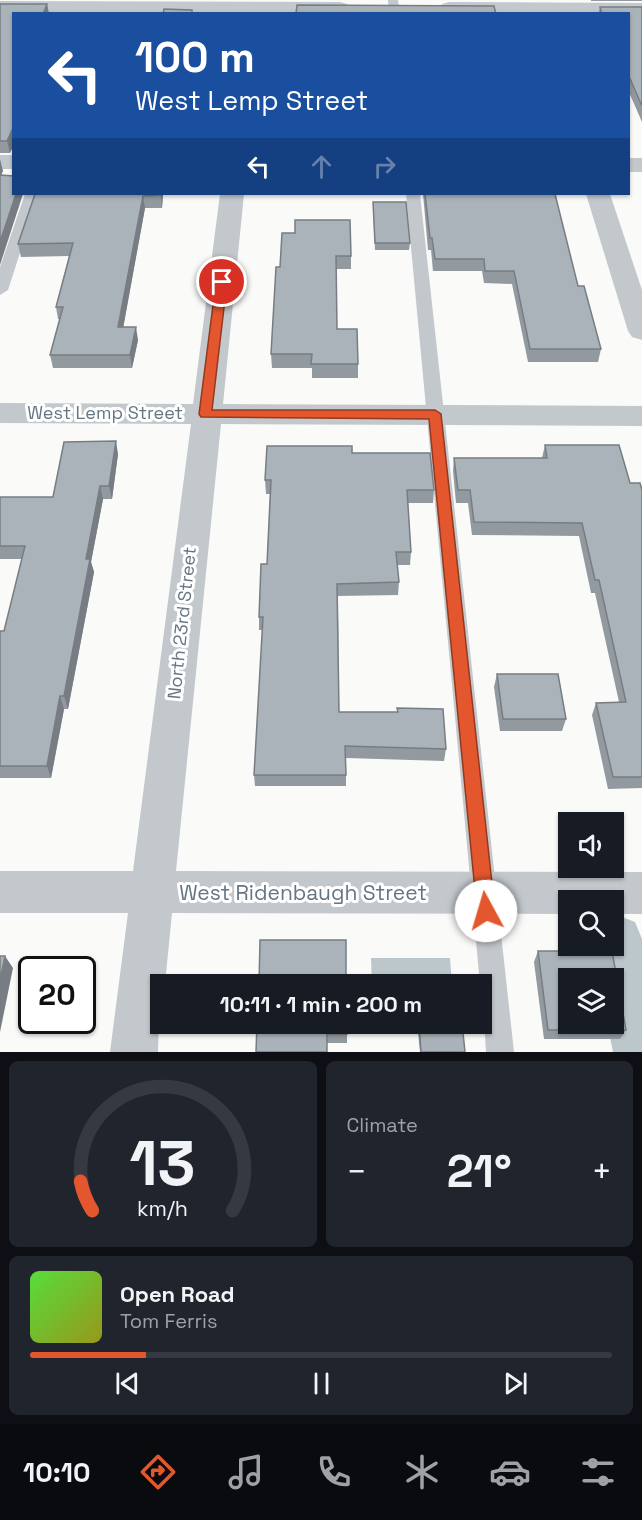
<!DOCTYPE html>
<html lang="en">
<head>
<meta charset="utf-8">
<style>
  :root { --surface:#171b24; --page:#20242c; --text:#f1f3f6; --muted:#9ea1a6; --line:#363941; --accent:#e4572e }
  body { margin:0; font-family:"Space Grotesk",sans-serif; background:var(--page); color:var(--text); height:100vh; display:flex; flex-direction:column; font-size:22px; white-space:nowrap }
  * { box-sizing:border-box; margin:0 }
  p { font-size:20px; color:var(--muted) }
  .icon { flex:none; width:33px; height:33px; fill:none; stroke:currentColor; stroke-width:2; stroke-linecap:round; stroke-linejoin:round }
  .map { position:relative; height:1052px; overflow:hidden }
  .drawer { display:flex; flex-direction:column; gap:9px; padding:9px; background:#0d0f14; flex:1 }
  .drawer>* { flex:none }
  .guide { position:absolute; left:12px; top:12px; width:618px; height:183px; border-radius:0px; box-shadow:0 2px 4px #0004; background:#1a4fa0; color:#fff; overflow:hidden }
  .controls { position:absolute; left:558px; top:812px; display:grid; gap:12px }
  .controls a { display:grid; place-items:center; width:66px; height:66px; border-radius:0px; background:var(--surface); box-shadow:0 2px 4px #0004; font-size:30px }
  .speed { position:absolute; left:18px; top:956px; display:flex; gap:12px; font-size:30px; font-weight:700; text-align:center }
  .speed>* { display:grid; place-content:center; width:78px; height:78px; border-radius:50%; background:var(--surface); box-shadow:0 2px 4px #0004; line-height:1 }
  .speed .limit { border:3px solid #111; border-radius:9px; background:#fff; color:#111 }
  .pin { position:absolute; display:grid; place-items:center; width:51px; height:51px; color:#fff; margin:-26px; border:3px solid #fff; border-radius:50%; box-shadow:0 2px 6px #0007 }
  .me { position:absolute; width:66px; margin:-33px; rotate:354deg; stroke-linejoin:round; filter:drop-shadow(0 0 4px #0008) }
  .turn { display:flex; align-items:center; gap:21px; height:126px; padding:0 24px; font-size:27px }
  .turn .icon { width:78px; height:78px; stroke-width:2.5 }
  .turn b { display:block; font-size:42px; line-height:51px }
  .lanes { display:flex; align-items:center; height:57px; padding:0 24px; background:#0003; justify-content:center; gap:30px; direction:ltr }
  .lanes .off { opacity:.35 }
  .big { font-size:45px; font-weight:800; line-height:1.1 }
  .drawer .card { flex:1; display:flex; flex-direction:column; justify-content:center; gap:9px; min-width:0; padding:0 21px; border-radius:9px; background:var(--page) }
  .drawer .dial { align-items:center; gap:0 }
  .dial svg { height:156px; overflow:visible; fill:none; stroke:var(--line); stroke-width:7; stroke-linecap:round; text-anchor:middle }
  .dial text { fill:var(--text); stroke:none }
  .song { display:flex; align-items:center; gap:18px }
  .cover { width:72px; height:72px; border-radius:9px; background:linear-gradient(135deg,hsl(110 70% 55%),hsl(60 70% 35%)) }
  .played { height:6px; border-radius:3px; background:linear-gradient(90deg,var(--accent) 20%,var(--line) 20%) }
  .keys { display:flex; justify-content:space-around; direction:ltr }
  .heat { display:flex; justify-content:space-between; align-items:center; font-size:33px; direction:ltr }
  .drawer .tiles { flex:1; display:grid; gap:9px; grid-template-columns:1fr 1fr }
  .card:last-child { grid-column:span 2 }
  .trip { position:absolute; left:150px; top:974px; width:342px; height:60px; border-radius:0px; background:var(--surface); box-shadow:0 2px 4px #0004; font-weight:800; line-height:60px; text-align:center }
  .tab-bar { display:flex; height:96px; justify-content:space-around; align-items:center; background:#090b0e; color:var(--muted) }
  .tab-bar .icon { width:42px; height:42px }
  .tab-bar .current { color:var(--accent) }
  .tab-bar b { font-size:27px; color:var(--text) }
  .map>svg:first-child { display:block }
</style>
</head>
<body>
<div class="map">
<svg width="642" height="1052" viewBox="0 0 642 1052">
  <rect width="100%" height="100%" fill="#fafaf8"/>
  <path fill="#bbc7cb" d="M371,958H450L452,984H372Z"/>
  <g fill="none" stroke-linecap="round" stroke-linejoin="round">
    <path fill="#bbc7cb" fill-rule="evenodd" d="M617,915L635,922L642,939V1052H613L607,1023H614V978H599L593,945H614V916Z"/>
    <g fill="#c3c8cc" fill-rule="evenodd">
      <path d="M388,0H398L400,14H389Z"/>
      <path d="M25,194H39L8,290L0,295V267Z"/>
      <path d="M406,194H420L514,1052H486L482,984H480Z"/>
    </g>
    <g fill="#c3c8cc" fill-rule="evenodd">
      <path d="M0,1L340,2L347,4L349,8L347,12L340,14L0,13Z"/>
      <path d="M449,2L642,3V15L442,12L440,8L442,4Z"/>
      <rect x="0" y="155" width="14" height="14"/>
      <rect x="628" y="158" width="14" height="14"/>
      <path d="M220,194H244L223,404L642,406V426L221,424L176,871L642,872V914H614V900H568V914L172,913L165,984H160L158,1052H110L128,913H0V871H133L191,424L0,423V403L193,404Z"/>
      <path d="M586,194H610L642,290V340L632,337L628,331Z"/>
    </g>
  </g>
  <g fill="#929a9f">
    <rect x="591" y="0" width="51" height="1"/>
    <path d="M0,4H47L49,14H14L10,153H0Z"/>
    <path d="M600,7H642V122L628,90V14H598Z"/>
    <path d="M35,194H163L162,208H145L123,327L138,340L132,368H53L50,355L60,319H58L56,307L69,256L21,257L18,244Z"/>
    <path d="M423,194H555L578,286L601,349L598,362H528L512,284L484,283L482,271H433L431,250H428Z"/>
    <path d="M373,202L410,243L409,250H375Z"/>
    <path d="M282,233L351,256V269H336L337,329L358,364V378H312V368H272L271,354L280,267Z"/>
    <path d="M545,445L630,483L642,490V788L608,789L592,715L596,703L619,702L595,593H591L579,536L472,535L468,503H456L453,471L454,458H542Z"/>
    <path d="M352,453L434,490L433,503H408L411,552L410,565H397L399,582L398,595L338,596L339,712L446,749L444,761L346,758V786H255L254,775L263,630H259V617L267,564L270,494H266L265,480Z"/>
    <path d="M118,454L112,499H103L91,562L94,572L68,709H64L51,778H0V631H4L22,559H0V497H53Z"/>
    <path d="M497,674L566,719L562,731H500L494,687Z"/>
    <path d="M538,951L626,1030L620,1039H544L534,962Z"/>
    <path d="M257,1023L347,1034V1043H327Z"/>
    <path d="M417,1023H462L465,1052H420Z"/>
  </g>
  <g fill="#777d82">
    <path d="M47,4L49,14H43Z"/>
    <path d="M14,126V145L10,153L7,141Z"/>
    <path d="M0,159L3,171L0,178Z"/>
    <path d="M16,194H23L0,265V242Z"/>
    <path d="M161,194H163L162,208L161,195Z"/>
    <path d="M143,196L145,208L121,340L118,327Z"/>
    <path d="M136,327L138,340L132,368L130,355Z"/>
    <path d="M116,441L118,454L112,499L109,486Z"/>
    <path d="M100,486L103,499L91,562L94,572L68,709L64,696L86,559Z"/>
    <path d="M60,696L64,709L51,778L47,766Z"/>
    <path d="M5,956L13,968L0,1032V981Z"/>
  </g>
  <g fill="#aab3b9" stroke="#777d82" stroke-width="1.5" fill-rule="evenodd">
    <path d="M0,4H47L43,14H14V126L7,141H0Z"/>
    <path d="M297,5L494,6L496,14H296Z"/>
    <path d="M600,7H642V106L628,74V14H602Z"/>
    <path d="M164,9L192,10V14H163Z"/>
    <path d="M0,175L14,176V194H16L0,242Z"/>
    <path d="M35,194H161V195L143,196L118,327H136L130,355H50L63,307H56L73,243L18,244Z"/>
    <path d="M425,194H555L578,286H584L601,349H530L514,271H485L484,259H435L432,238H430Z"/>
    <path d="M373,202H406L410,243H375Z"/>
    <path d="M295,220H350L351,256H336L337,329H357L358,364H311L312,354H271L276,267H280L282,233H295Z"/>
    <path d="M116,441L109,486H100L86,559H90L64,696H60L47,766H0V631H4L25,546H0V497H53L64,442Z"/>
    <path d="M545,445H619L630,483H640L642,490V777H613L596,703L626,702L599,580H595L582,523L474,522L470,490H458L454,458H547Z"/>
    <path d="M267,446H352V453H430L434,490H407L411,552H396L399,582L337,584L339,712H398L397,708L443,709L446,749L345,746L346,775H254L263,617H259L261,564H267L271,480H265Z"/>
    <path d="M497,674H558L566,719H503Z"/>
    <path d="M260,940H346V984H259Z"/>
    <path d="M538,951H612L626,1030H548ZM568,978H614V1023H568Z"/>
    <path d="M0,956H5L0,981Z"/>
    <path d="M257,1023H347V1034H327V1052H256Z"/>
    <path d="M419,1023H462L465,1052H421Z"/>
  </g>
  <path fill="#e4572e" stroke="#94391e" stroke-width="1.5" d="M222,278L227,282L212,410H435L441,414L495,911L492,917L486,920L479,917L477,911L429,419L201,417L199,414L216,282Z"/>
  <g text-anchor="middle" stroke-width="6" stroke-linejoin="round" paint-order="stroke">
    <g font-size="18" fill="#657683" stroke="#fff">
      <text x="105" y="419">West Lemp Street</text>
      <text transform="translate(182 623) rotate(-84)" y="6">North 23rd Street</text>
    </g>
    <g font-size="21" fill="#657683" stroke="#fff">
      <text x="303" y="900">West Ridenbaugh Street</text>
    </g>
  </g>
</svg>
<div class="controls">
<a><svg class="icon" aria-label="sound" viewBox="0 0 24 24"><path d="M4 9h4l5-4v14l-5-4H4zM17 9q2 3 0 6"/></svg></a>
<a><svg class="icon" aria-label="search" viewBox="0 0 24 24"><circle cx="10" cy="10" r="6"/><path d="M15 15l6 6"/></svg></a>
<a><svg class="icon" aria-label="layers" viewBox="0 0 24 24"><path d="M12 4l9 5-9 5-9-5zM3 14l9 5 9-5"/></svg></a>
</div>
<div class="speed"><div class="limit">20</div></div>
<div class="pin" style="left:222px;top:282px;background:#d93025"><svg class="icon" aria-label="arrive" viewBox="0 0 24 24"><path d="M6 21V4h12l-3 4 3 4H6"/></svg></div>
<svg class="me" style="left:486px;top:911px" viewBox="-20 -20 40 40"><circle r="19" fill="#fff"/><path d="M0-13L10 11 0 6-10 11z" fill="#e4572e"/></svg>
<div class="trip">10:11 · 1 min · 200 m</div>
<div class="guide">
<div class="turn"><svg class="icon" aria-label="left" viewBox="0 0 24 24"><path d="M17 20v-9H6M10 6l-5 5 5 5"/></svg><div><b>100 m</b>West Lemp Street</div></div>
<div class="lanes"><svg class="icon" aria-label="left" viewBox="0 0 24 24"><path d="M17 20v-9H6M10 6l-5 5 5 5"/></svg><svg class="icon off" aria-label="ahead" viewBox="0 0 24 24"><path d="M12 20V5M6 11l6-6 6 6"/></svg><svg class="icon off" aria-label="right" viewBox="0 0 24 24"><path d="M7 20v-9h11M14 6l5 5-5 5"/></svg></div>
</div>
</div>
<section class="drawer">
<div class="tiles">
<div class="card dial"><svg viewBox="0 0 100 80">
<path d="M14 69A42 42 0 1 1 86 69"/>
<path d="M14 69A42 42 0 0 1 8 54" stroke="#e4572e"/>
<text x="50" y="56" font-size="32" font-weight="700">13</text>
<text x="50" y="72" font-size="11">km/h</text>
</svg></div>
<div class="card"><p>Climate</p>
<div class="heat"><a>−</a><b class="big">21°</b><a>+</a></div>
</div>
<div class="card">
<div class="song"><i class="cover"></i><div><b>Open Road</b><p>Tom Ferris</p></div></div>
<div class="played"></div>
<div class="keys"><svg class="icon" aria-label="previous" viewBox="0 0 24 24"><path d="M18 5L8 12l10 7zM5 5v14"/></svg><svg class="icon" aria-label="pause" viewBox="0 0 24 24"><path d="M8 5v14M16 5v14"/></svg><svg class="icon" aria-label="next" viewBox="0 0 24 24"><path d="M6 5l10 7-10 7zM19 5v14"/></svg></div>
</div>
</div>
</section>
<nav class="tab-bar">
<b>10:10</b>
<svg class="icon current" aria-label="directions" viewBox="0 0 24 24"><path d="M12 3l9 9-9 9-9-9zM9 14v-3h6M13 9l2 2-2 2"/></svg>
<svg class="icon" aria-label="music" viewBox="0 0 24 24"><path d="M9 18V5l10-2v13"/><circle cx="6" cy="18" r="3"/><circle cx="16" cy="16" r="3"/></svg>
<svg class="icon" aria-label="phone" viewBox="0 0 24 24"><path d="M5 4h4l2 5-3 2q2 4 5 5l2-3 5 2v4C11 20 4 13 5 4z"/></svg>
<svg class="icon" aria-label="climate" viewBox="0 0 24 24"><path d="M12 3v18M4 7l16 10M4 17L20 7"/></svg>
<svg class="icon" aria-label="car" viewBox="0 0 24 24"><path d="M5 17H2v-5l4-1 3-4h7l3 4 3 1v5h-3M9 17h6M6 11h13"/><circle cx="7" cy="17" r="2"/><circle cx="17" cy="17" r="2"/></svg>
<svg class="icon" aria-label="filters" viewBox="0 0 24 24"><path d="M4 7h16M4 17h16"/><circle cx="9" cy="7" r="2"/><circle cx="15" cy="17" r="2"/></svg>
</nav>
</body>
</html>
